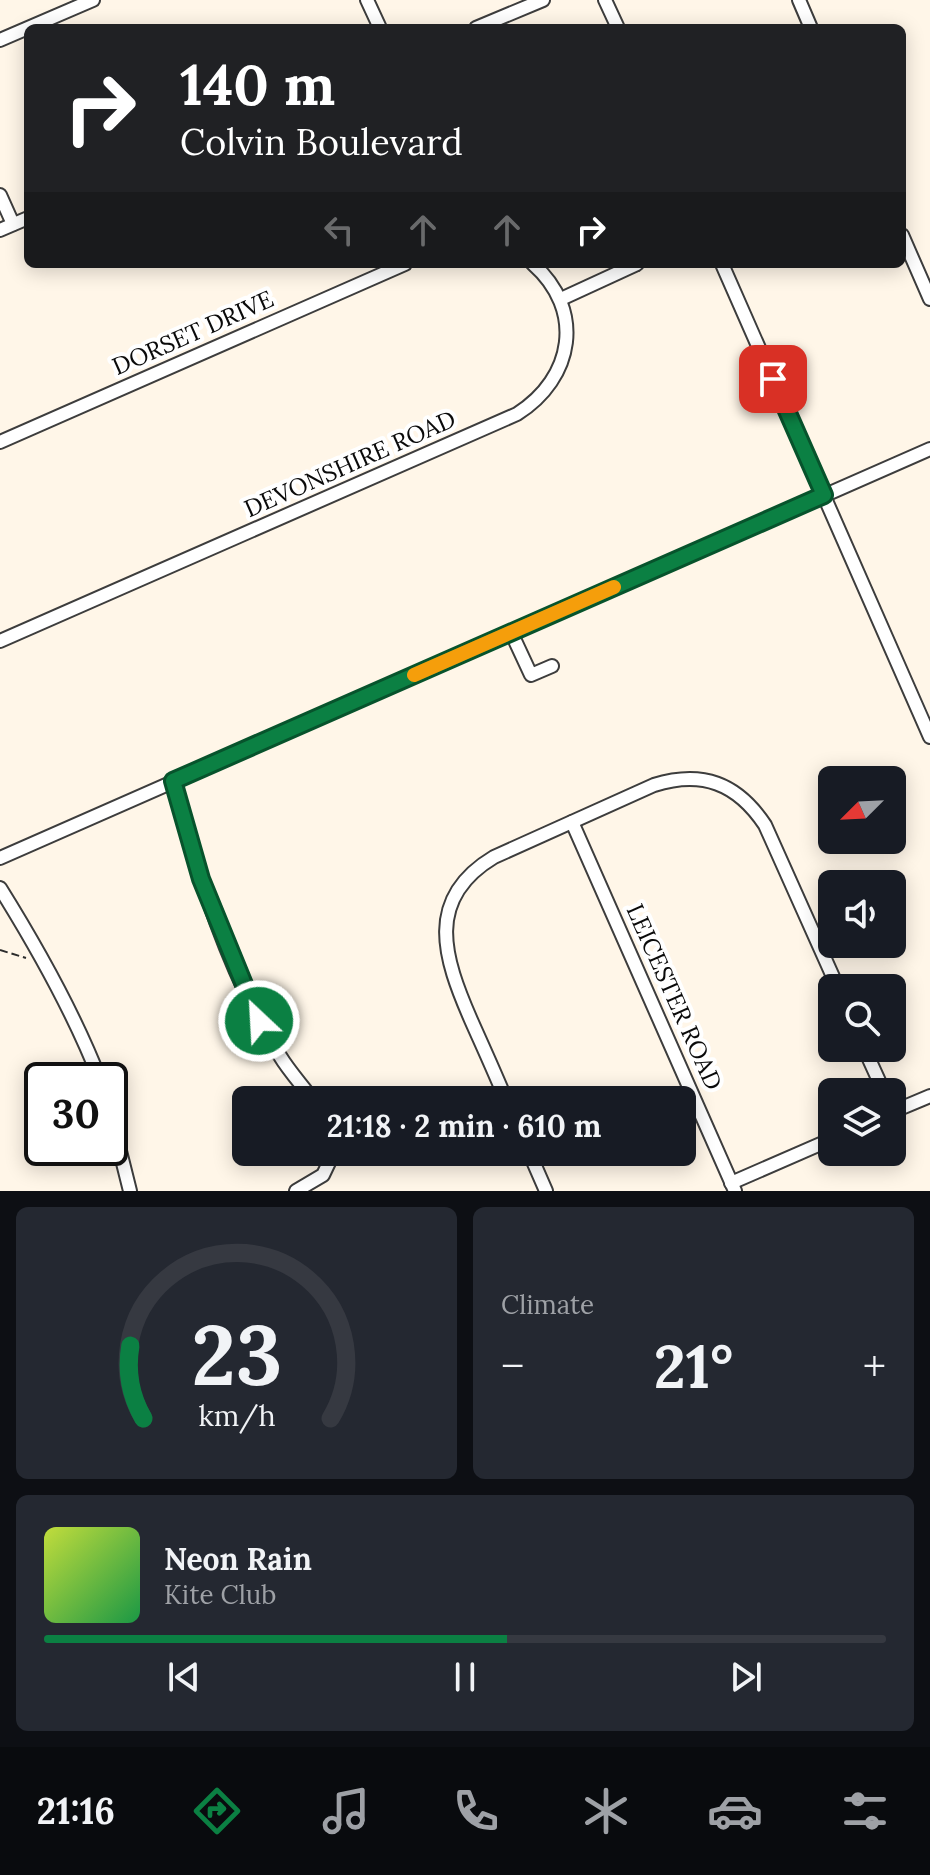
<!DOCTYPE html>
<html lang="en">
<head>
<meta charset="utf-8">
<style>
  :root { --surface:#171b24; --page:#242831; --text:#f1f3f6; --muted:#9ea1a6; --line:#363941; --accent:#0b8043 }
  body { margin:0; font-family:Lora,serif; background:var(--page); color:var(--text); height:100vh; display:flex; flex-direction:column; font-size:30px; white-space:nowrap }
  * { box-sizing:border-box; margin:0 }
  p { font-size:26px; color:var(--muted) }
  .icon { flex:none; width:44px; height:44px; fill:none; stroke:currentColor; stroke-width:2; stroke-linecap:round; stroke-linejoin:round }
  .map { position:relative; height:1191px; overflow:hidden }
  .side { display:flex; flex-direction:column; gap:16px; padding:16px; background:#0d0f14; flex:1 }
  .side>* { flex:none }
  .hud { position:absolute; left:24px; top:24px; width:882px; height:244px; border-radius:12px; box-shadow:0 4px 20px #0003; background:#202124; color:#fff; overflow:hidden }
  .needle { width:52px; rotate:246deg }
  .controls { position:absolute; left:818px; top:766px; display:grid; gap:16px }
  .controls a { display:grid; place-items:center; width:88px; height:88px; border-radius:12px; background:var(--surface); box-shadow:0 4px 20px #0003; font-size:40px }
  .speed { position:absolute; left:24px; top:1062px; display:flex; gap:16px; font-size:40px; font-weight:700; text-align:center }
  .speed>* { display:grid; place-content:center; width:104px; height:104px; border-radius:50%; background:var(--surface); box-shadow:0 4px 20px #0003; line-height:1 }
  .speed .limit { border:4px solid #111; border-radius:12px; background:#fff; color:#111 }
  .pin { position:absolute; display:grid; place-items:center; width:68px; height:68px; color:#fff; margin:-34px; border-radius:16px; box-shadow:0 4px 12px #0006 }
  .me { position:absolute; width:88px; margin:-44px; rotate:335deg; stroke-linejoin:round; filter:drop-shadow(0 0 6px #0008) }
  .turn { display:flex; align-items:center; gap:28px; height:168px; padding:0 24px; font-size:36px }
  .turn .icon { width:104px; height:104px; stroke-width:2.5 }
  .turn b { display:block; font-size:56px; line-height:68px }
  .lanes { display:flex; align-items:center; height:76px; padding:0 24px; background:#0003; justify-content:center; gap:40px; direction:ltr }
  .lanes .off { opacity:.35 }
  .big { font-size:60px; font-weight:700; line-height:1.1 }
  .side .card { flex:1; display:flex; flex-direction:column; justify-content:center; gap:12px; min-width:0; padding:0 28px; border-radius:12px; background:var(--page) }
  .side .dial { align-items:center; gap:0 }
  .dial svg { height:208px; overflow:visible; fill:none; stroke:var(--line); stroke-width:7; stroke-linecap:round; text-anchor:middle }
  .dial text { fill:var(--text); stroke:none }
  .song { display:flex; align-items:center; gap:24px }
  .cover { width:96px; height:96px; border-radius:12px; background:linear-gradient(135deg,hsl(70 70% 55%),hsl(140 70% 35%)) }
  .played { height:8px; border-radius:4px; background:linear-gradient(90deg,var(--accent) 55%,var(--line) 55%) }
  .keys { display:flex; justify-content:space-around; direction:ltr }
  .heat { display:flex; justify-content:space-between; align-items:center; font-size:44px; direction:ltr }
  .side .tiles { flex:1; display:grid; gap:16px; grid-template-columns:1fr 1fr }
  .card:last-child { grid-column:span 2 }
  .trip { position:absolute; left:232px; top:1086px; width:464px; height:80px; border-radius:12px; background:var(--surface); box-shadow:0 4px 20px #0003; font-weight:700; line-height:80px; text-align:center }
  .tab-bar { display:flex; height:128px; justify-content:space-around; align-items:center; background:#090b0e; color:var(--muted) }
  .tab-bar .icon { width:56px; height:56px }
  .tab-bar .active { color:var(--accent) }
  .tab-bar b { font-size:36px; color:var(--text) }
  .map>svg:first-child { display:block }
</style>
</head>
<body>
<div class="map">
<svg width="930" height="1191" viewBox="0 0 930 1191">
  <rect width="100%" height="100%" fill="#fff6e8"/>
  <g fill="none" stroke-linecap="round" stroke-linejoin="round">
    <g stroke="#3d3d3d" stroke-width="16">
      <g id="minor">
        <path d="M367,0L380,28"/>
        <path d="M605,0L618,28"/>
        <path d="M799,0L811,28"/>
        <path d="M476,28L543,0"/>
        <path d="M0,40L93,0"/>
        <path d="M0,195L13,224"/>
        <path d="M0,230L28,218"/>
        <path d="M902,235L930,299"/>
        <path d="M722,264L930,737"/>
        <path d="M561,299L637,264"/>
        <path d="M0,442L405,264"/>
        <path d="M511,632L531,675L552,666"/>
        <path d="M0,641L517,414C574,378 585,310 533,264"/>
        <path d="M173,781C198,875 228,973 280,1056C289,1071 302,1085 313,1100"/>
        <path d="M572,822L735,1191"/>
        <path d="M0,858L930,449"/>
        <path d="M0,888C38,949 74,1013 100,1080"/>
        <path d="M864,1048L884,1092"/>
        <path d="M506,1100C495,1073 483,1047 471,1020C444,958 424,899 494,857L654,785C702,770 737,783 765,825L838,988"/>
        <path d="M110,1111L130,1191"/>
        <path d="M892,1112L930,1096"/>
        <path d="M529,1152L546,1191"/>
        <path d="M731,1183L832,1139"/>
        <path d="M296,1191L323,1175L334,1152"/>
      </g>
    </g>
    <path stroke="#2c2c2c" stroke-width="2" stroke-dasharray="8 4" stroke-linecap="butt" d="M0,950L26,958"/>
    <use href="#minor" stroke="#fff" stroke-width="12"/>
  </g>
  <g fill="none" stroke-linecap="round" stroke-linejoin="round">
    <g stroke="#07532c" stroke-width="20">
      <path id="route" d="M259,1021L201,879L173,781L824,495L773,379"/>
    </g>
    <use href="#route" stroke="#0b8043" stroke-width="14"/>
    <path stroke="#f59e0b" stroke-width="14" d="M414,675L614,587"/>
  </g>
  <g text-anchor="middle" stroke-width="8" stroke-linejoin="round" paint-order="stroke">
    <g font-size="24" fill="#0a0a0a" stroke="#fff">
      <text transform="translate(193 333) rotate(-24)" y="8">DORSET DRIVE</text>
      <text transform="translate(350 464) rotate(-24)" y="8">DEVONSHIRE ROAD</text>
      <text transform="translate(674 997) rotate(66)" y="8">LEICESTER ROAD</text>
    </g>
  </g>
</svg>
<div class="controls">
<a><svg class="needle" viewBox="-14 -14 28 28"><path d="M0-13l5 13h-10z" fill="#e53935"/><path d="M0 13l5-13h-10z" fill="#9ea1a6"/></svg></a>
<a><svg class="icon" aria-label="sound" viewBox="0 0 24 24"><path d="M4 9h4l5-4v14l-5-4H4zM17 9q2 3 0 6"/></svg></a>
<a><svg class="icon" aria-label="search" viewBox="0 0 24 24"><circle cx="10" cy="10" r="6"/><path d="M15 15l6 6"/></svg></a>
<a><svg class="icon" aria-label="layers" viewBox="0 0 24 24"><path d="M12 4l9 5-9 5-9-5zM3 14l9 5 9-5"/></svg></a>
</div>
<div class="speed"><div class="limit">30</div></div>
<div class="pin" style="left:773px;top:379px;background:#d93025"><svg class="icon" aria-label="arrive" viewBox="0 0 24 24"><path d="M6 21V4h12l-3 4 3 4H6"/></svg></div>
<svg class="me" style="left:259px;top:1021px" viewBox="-20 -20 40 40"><circle r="17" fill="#0b8043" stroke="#fff" stroke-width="3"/><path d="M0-11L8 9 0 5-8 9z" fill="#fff"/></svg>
<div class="trip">21:18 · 2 min · 610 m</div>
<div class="hud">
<div class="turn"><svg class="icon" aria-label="right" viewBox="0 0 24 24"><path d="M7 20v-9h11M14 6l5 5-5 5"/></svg><div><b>140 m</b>Colvin Boulevard</div></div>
<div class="lanes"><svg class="icon off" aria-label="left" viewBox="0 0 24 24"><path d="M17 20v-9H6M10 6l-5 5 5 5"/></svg><svg class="icon off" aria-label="ahead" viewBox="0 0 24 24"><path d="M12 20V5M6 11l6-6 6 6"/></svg><svg class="icon off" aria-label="ahead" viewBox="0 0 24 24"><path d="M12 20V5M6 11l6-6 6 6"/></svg><svg class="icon" aria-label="right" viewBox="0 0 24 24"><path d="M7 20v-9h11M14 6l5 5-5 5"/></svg></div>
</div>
</div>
<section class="side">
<div class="tiles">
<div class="card dial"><svg viewBox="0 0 100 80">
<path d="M14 69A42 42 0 1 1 86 69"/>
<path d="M14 69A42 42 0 0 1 9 41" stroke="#0b8043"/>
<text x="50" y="56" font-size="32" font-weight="700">23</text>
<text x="50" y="72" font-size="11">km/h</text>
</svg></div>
<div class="card"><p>Climate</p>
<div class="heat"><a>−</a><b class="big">21°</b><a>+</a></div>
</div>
<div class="card">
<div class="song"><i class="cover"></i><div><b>Neon Rain</b><p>Kite Club</p></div></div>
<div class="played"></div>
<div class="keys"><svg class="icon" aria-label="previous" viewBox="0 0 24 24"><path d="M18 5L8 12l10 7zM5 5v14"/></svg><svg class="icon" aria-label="pause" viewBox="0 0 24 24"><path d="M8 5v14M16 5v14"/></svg><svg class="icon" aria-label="next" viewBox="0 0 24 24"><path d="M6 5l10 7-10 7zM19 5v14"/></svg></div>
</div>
</div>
</section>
<nav class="tab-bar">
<b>21:16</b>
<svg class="icon active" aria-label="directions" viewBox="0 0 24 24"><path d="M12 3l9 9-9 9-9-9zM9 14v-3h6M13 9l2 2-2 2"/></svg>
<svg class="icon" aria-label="music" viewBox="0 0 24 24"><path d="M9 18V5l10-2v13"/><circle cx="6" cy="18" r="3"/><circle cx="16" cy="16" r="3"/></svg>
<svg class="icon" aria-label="phone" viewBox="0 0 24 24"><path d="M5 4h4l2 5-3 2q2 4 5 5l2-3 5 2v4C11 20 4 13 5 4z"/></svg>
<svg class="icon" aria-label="climate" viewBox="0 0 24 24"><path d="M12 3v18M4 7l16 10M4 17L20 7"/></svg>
<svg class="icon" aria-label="car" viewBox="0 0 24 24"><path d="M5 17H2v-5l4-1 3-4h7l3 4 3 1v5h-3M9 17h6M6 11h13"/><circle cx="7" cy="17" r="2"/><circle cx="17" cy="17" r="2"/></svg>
<svg class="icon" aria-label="filters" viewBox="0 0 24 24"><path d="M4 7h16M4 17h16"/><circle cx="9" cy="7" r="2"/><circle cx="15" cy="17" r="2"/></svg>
</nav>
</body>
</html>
